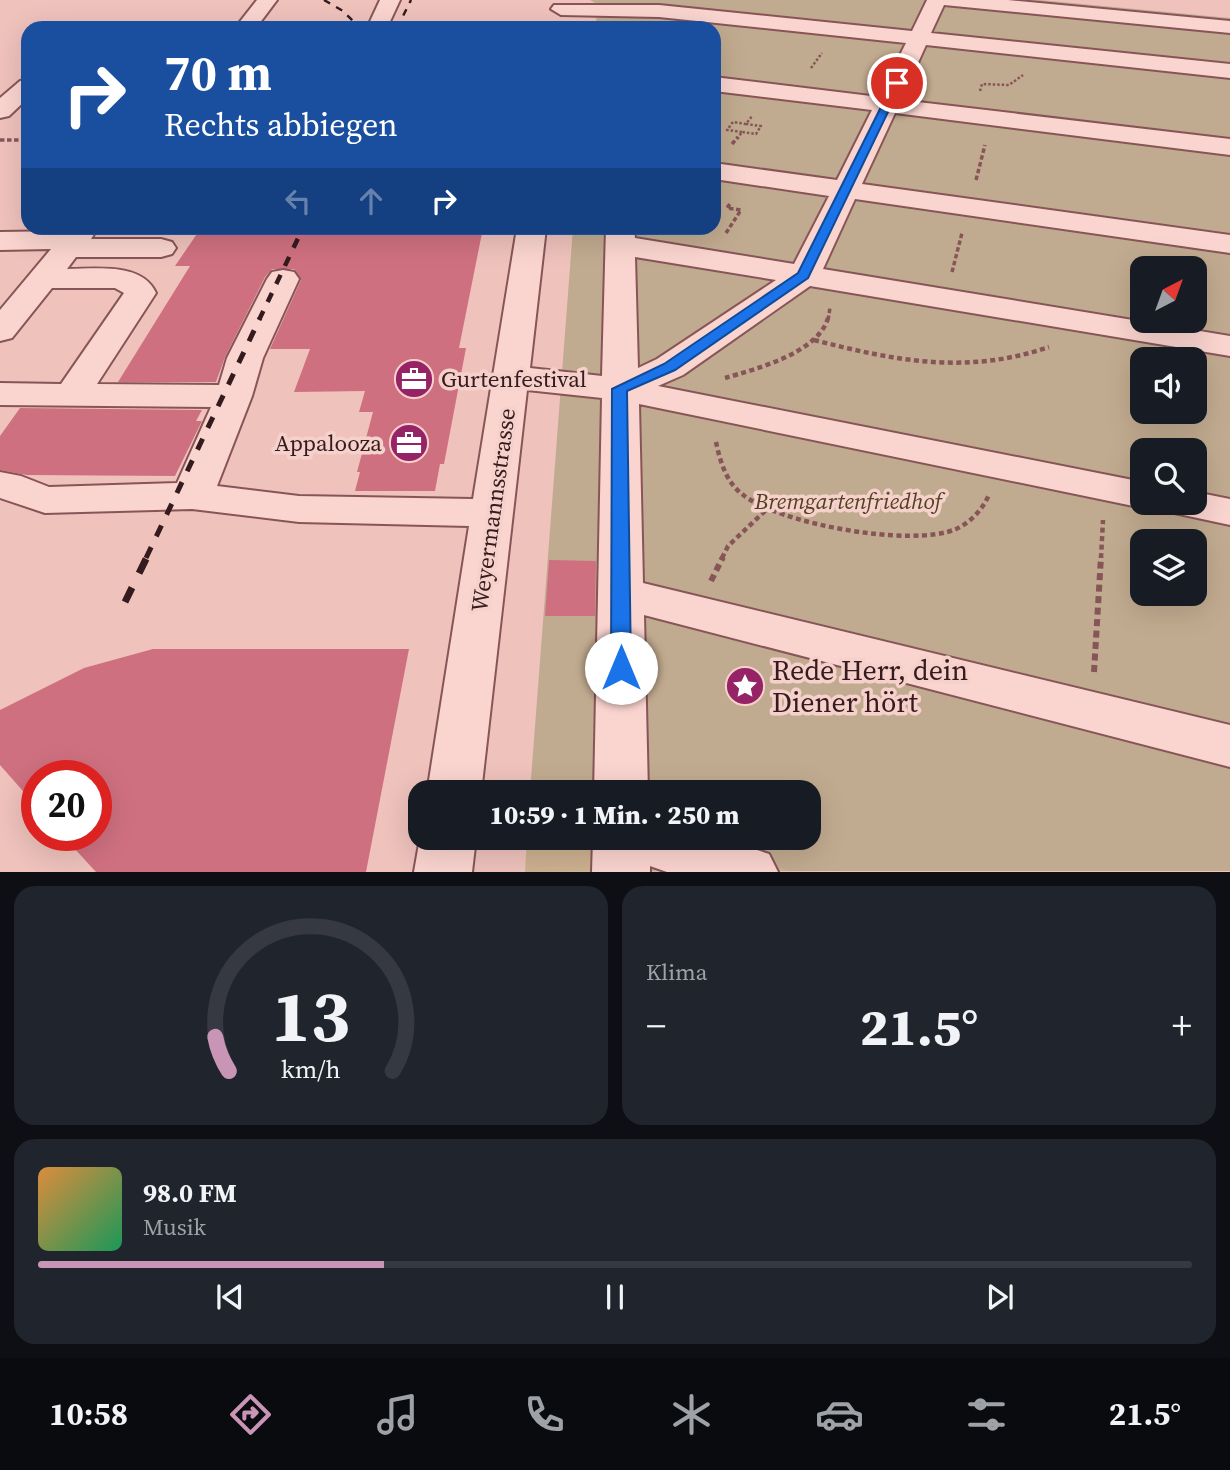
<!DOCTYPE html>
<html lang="de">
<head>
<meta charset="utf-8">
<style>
  :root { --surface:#171b24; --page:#20242c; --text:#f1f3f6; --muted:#9ea1a6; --line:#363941; --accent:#c895b6 }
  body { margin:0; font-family:"Source Serif 4",serif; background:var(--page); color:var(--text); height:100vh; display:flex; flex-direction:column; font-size:26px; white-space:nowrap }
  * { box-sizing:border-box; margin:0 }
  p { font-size:23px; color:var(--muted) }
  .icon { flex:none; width:38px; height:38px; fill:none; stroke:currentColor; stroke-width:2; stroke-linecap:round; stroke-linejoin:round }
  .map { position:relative; height:872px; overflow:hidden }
  .drawer { display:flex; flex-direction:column; gap:14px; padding:14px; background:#0d0f14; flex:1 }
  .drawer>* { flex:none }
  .banner { position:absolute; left:21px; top:21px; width:700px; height:214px; border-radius:21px; box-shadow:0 7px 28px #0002; background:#1a4fa0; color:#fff; overflow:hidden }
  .needle { width:46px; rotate:41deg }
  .buttons { position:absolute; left:1130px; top:256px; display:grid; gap:14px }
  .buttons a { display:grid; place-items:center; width:77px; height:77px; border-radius:14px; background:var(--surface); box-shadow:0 7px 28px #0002; font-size:35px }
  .speed { position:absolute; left:21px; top:760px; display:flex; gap:14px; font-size:35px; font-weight:700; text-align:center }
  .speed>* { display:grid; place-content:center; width:91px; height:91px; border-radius:50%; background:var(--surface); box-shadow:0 7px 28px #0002; line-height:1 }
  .speed .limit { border:10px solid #d22; background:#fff; color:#111 }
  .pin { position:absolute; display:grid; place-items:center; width:60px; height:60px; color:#fff; margin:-30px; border:4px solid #fff; border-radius:50%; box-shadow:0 2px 7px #0007 }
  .me { position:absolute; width:77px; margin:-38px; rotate:0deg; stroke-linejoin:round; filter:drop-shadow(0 0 5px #0008) }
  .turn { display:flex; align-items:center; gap:24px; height:147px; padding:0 28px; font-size:32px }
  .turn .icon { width:91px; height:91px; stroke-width:2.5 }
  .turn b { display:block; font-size:49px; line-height:60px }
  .lanes { display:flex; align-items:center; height:66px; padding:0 28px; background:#0003; justify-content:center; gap:35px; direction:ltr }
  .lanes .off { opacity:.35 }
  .big { font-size:52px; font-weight:800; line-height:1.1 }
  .drawer .widget { flex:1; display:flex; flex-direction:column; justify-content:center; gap:10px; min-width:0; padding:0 24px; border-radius:21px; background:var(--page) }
  .drawer .dial { align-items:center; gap:0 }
  .dial svg { height:182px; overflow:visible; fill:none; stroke:var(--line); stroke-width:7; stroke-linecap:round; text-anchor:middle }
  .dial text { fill:var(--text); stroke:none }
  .song { display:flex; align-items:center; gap:21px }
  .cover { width:84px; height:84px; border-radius:10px; background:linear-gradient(135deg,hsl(30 70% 55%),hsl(150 70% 35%)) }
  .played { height:7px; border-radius:4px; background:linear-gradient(90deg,var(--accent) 30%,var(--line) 30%) }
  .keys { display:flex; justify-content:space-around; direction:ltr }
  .heat { display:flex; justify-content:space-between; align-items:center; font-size:38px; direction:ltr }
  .drawer .tiles { flex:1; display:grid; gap:14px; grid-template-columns:1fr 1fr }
  .widget:last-child { grid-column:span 2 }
  .trip { position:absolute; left:408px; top:780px; width:413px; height:70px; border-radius:21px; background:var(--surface); box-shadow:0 7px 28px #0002; font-weight:800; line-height:70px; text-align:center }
  .tabs { display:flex; height:112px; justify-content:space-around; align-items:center; background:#090b0e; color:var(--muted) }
  .tabs .icon { width:49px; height:49px }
  .tabs .current { color:var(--accent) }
  .tabs b { font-size:32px; color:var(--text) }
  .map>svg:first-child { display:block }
</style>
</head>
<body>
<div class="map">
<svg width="1230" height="872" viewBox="0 0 1230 872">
  <rect width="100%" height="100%" fill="#efc2bc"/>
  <path fill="#cdb190" d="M527,838H679L788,871L525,872Z"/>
  <path fill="#c1ab90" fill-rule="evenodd" d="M590,0H1040L1230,18V871H788L679,838H808V793L530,792L573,228H714V28H596L597,4ZM1143,268H1195V320H1143ZM1143,359H1195V411H1143ZM1143,450H1195V502H1143ZM1143,541H1195V593H1143Z"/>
  <g fill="#cf7080">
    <path d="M201,228H483L459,348H466L444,464H440L435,491H355L360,472H357L373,412H359L365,391L294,392L310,349H270L301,280L294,269H272L265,277L225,357L216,382H118L190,266H175Z"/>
    <path d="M20,408L202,410L196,421H202L175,476L27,475L0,470V436Z"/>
    <path d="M549,560L596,561L595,616H545Z"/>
    <path d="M153,649H409L366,872H96L62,835H96V775H37V807L0,765V710L84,668Z"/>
  </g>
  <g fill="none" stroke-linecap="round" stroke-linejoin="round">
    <g stroke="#875557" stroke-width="4">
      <g id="minor">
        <path d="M257,0H277L256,28H235Z"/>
        <path d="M380,0H400L387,28H367Z"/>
        <path d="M927,0H1008L1230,21V33L944,5L931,33L1230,64V78L926,45L901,100L1230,139V155L895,113L862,184L1230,235V253L855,199L823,269L1230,336V356L810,286L683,375L658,386L1143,482V502H1159L1143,508L639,404L643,583L1230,725V767L644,615L648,793H594L602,398L527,390L481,793H427L469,526L299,522L192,509L45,513L0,498V472L21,476L49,487L177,483L211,407L0,405V383L61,384L124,293L115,288H52L12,338L0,341V310L51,249L0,250V232L66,231L69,228H98L91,239H161L172,242L176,248L172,254L161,257H76L67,269C96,269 142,262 156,293L97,384L219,385L227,358L267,279L272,272L283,270L294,272L299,279L263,358L252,396L217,486L299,496L473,499L517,228H546L530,368L602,376L606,228H634L635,238L794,264L829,196L714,179V163L837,180L872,110L714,91V77L879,97L906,43L659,17L561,15L551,9L554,5H659L912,31ZM635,257L776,280L657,359L638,368Z"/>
        <path d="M28,79V98L9,116L0,118V98L20,81Z"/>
        <path d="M1195,492L1230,499V525L1165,511L1159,502H1195Z"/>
        <path d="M420,838H476L472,872H414Z"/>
        <path d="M593,838H721L769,854L778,872H667L650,866V872H592Z"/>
      </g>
    </g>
    <g stroke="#875557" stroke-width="2.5" stroke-dasharray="2.5 2" stroke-linecap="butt">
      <path d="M811,68L822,53"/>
      <path d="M980,91L982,84L1009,85L1023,75"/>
      <path d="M742,132L727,130L733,122L746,124"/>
      <path d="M737,139L742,132L756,134L761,126L746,124L752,116"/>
    </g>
    <g stroke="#875557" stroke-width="3.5" stroke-dasharray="4.5 2.5" stroke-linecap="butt">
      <path d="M0,140H28"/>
      <path d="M732,144L738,137"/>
      <path d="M976,180L985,145"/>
      <path d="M726,233L741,210L727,208L731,202"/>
      <path d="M952,272L962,233"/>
      <path d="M828,320L830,308"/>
    </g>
    <g stroke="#875557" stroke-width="4.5" stroke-dasharray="5 3.5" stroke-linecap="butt">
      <path d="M814,340C896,361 967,375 1049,347"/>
      <path d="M725,378C756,369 818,353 828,318"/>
      <path d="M716,442C720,461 726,482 742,494C778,524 912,548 956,529C971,522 982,510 989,495"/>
      <path d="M722,558L728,546L766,510"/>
      <path d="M1101,558L1103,520"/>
    </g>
    <g stroke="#875557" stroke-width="6" stroke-dasharray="7 4.5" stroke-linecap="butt">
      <path d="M711,581L723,557"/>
      <path d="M1094,672L1101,557"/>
    </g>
    <use href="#minor" fill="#fad4cf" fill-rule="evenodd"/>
    <g stroke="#351b1d" stroke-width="2.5" stroke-dasharray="7 7" stroke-linecap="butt">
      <path d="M324,0L343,11L360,28"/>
      <path d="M397,28L411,0"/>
    </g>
    <path stroke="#351b1d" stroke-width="4.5" stroke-dasharray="10 10" stroke-linecap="butt" d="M259,320L303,228"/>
    <path stroke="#351b1d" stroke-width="5" stroke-dasharray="12 12" stroke-linecap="butt" d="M146,558L260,318"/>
    <path stroke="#351b1d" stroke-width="7" stroke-dasharray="16 16" stroke-linecap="butt" d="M125,602L147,557"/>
  </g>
  <path fill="#1a73e8" stroke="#114b97" stroke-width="2" d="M897,80L902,83L808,278L675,370L627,391L631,668L628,673L621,676L614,673L611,668L612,389L664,364L798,273L893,83Z"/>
  <defs>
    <g id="office-disc" transform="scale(2.0125)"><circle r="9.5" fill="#972367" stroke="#f6d1cc"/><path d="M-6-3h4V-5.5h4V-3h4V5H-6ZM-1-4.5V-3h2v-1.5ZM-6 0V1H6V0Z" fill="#fff"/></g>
    <g id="sight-disc" transform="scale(2.0125)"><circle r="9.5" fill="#972367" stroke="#f6d1cc"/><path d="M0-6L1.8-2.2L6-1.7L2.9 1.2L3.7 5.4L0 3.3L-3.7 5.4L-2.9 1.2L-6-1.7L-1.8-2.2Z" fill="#fff"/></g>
  </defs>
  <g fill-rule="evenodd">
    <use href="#office-disc" x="414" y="379"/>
    <use href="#office-disc" x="409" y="443"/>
    <use href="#sight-disc" x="745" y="686"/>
  </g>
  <g text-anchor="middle" stroke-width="7" stroke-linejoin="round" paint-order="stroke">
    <g font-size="23" fill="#351b1d" stroke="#f6d1cc" text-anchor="start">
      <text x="441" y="387">Gurtenfestival</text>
      <text x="382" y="451" text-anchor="end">Appalooza</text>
    </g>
    <g font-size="23" font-style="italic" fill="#524220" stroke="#f6d1cc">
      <text x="848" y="509">Bremgartenfriedhof</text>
    </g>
    <g font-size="23" fill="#351b1d" stroke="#f6d1cc">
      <text transform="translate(493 510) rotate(-82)" y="8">Weyermannsstrasse</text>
    </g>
    <g font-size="28" fill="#351b1d" stroke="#f6d1cc" text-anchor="start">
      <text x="772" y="680">Rede Herr, dein<tspan x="772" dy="32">Diener hört</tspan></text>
    </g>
  </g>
</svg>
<div class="buttons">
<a><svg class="needle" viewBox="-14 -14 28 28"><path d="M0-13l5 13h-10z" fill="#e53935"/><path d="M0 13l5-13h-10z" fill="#9ea1a6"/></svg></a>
<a><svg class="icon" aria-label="sound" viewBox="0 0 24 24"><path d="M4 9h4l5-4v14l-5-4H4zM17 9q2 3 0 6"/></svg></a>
<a><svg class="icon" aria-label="search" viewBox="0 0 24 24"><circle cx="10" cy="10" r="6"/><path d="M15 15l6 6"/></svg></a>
<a><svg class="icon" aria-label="layers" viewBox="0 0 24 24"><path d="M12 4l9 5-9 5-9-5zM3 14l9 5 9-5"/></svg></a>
</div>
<div class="speed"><div class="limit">20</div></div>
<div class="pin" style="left:897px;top:83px;background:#d93025"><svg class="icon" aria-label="arrive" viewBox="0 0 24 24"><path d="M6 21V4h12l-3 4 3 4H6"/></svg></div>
<svg class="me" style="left:621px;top:668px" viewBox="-20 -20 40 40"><circle r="19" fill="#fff"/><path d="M0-13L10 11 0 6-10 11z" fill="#1a73e8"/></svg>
<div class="trip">10:59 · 1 Min. · 250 m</div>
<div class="banner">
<div class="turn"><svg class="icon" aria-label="right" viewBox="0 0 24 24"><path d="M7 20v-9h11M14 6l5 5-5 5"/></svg><div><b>70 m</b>Rechts abbiegen</div></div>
<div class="lanes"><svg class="icon off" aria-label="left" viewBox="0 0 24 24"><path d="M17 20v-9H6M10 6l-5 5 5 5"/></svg><svg class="icon off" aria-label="ahead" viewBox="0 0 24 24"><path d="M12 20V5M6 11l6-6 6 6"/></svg><svg class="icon" aria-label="right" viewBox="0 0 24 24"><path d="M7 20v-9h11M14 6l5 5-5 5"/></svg></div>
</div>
</div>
<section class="drawer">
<div class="tiles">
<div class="widget dial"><svg viewBox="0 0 100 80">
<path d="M14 69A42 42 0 1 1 86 69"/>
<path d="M14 69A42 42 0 0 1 8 54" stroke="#c895b6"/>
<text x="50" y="56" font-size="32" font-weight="700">13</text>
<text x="50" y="72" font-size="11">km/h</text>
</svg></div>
<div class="widget"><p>Klima</p>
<div class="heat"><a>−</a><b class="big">21.5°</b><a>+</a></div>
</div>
<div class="widget">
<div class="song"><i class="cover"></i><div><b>98.0 FM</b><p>Musik</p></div></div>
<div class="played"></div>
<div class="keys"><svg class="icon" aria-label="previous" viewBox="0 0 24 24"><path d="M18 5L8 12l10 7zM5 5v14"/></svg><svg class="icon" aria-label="pause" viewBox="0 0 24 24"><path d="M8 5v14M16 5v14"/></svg><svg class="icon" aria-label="next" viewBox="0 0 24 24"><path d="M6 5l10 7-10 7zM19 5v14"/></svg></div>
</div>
</div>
</section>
<nav class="tabs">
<b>10:58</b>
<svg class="icon current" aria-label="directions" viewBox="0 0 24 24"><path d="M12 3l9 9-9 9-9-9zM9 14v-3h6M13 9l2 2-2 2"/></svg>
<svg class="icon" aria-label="music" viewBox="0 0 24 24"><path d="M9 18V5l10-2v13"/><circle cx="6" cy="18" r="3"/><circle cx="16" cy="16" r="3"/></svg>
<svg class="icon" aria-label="phone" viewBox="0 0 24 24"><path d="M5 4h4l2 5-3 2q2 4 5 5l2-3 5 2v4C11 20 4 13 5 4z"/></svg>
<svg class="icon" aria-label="climate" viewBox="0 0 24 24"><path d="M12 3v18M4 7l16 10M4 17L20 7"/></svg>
<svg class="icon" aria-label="car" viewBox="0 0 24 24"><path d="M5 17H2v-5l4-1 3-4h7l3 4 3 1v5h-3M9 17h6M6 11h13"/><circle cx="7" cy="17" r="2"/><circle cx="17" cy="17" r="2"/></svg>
<svg class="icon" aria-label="filters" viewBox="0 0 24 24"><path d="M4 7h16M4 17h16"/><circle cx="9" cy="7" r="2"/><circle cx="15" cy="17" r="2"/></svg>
<b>21.5°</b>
</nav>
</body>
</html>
